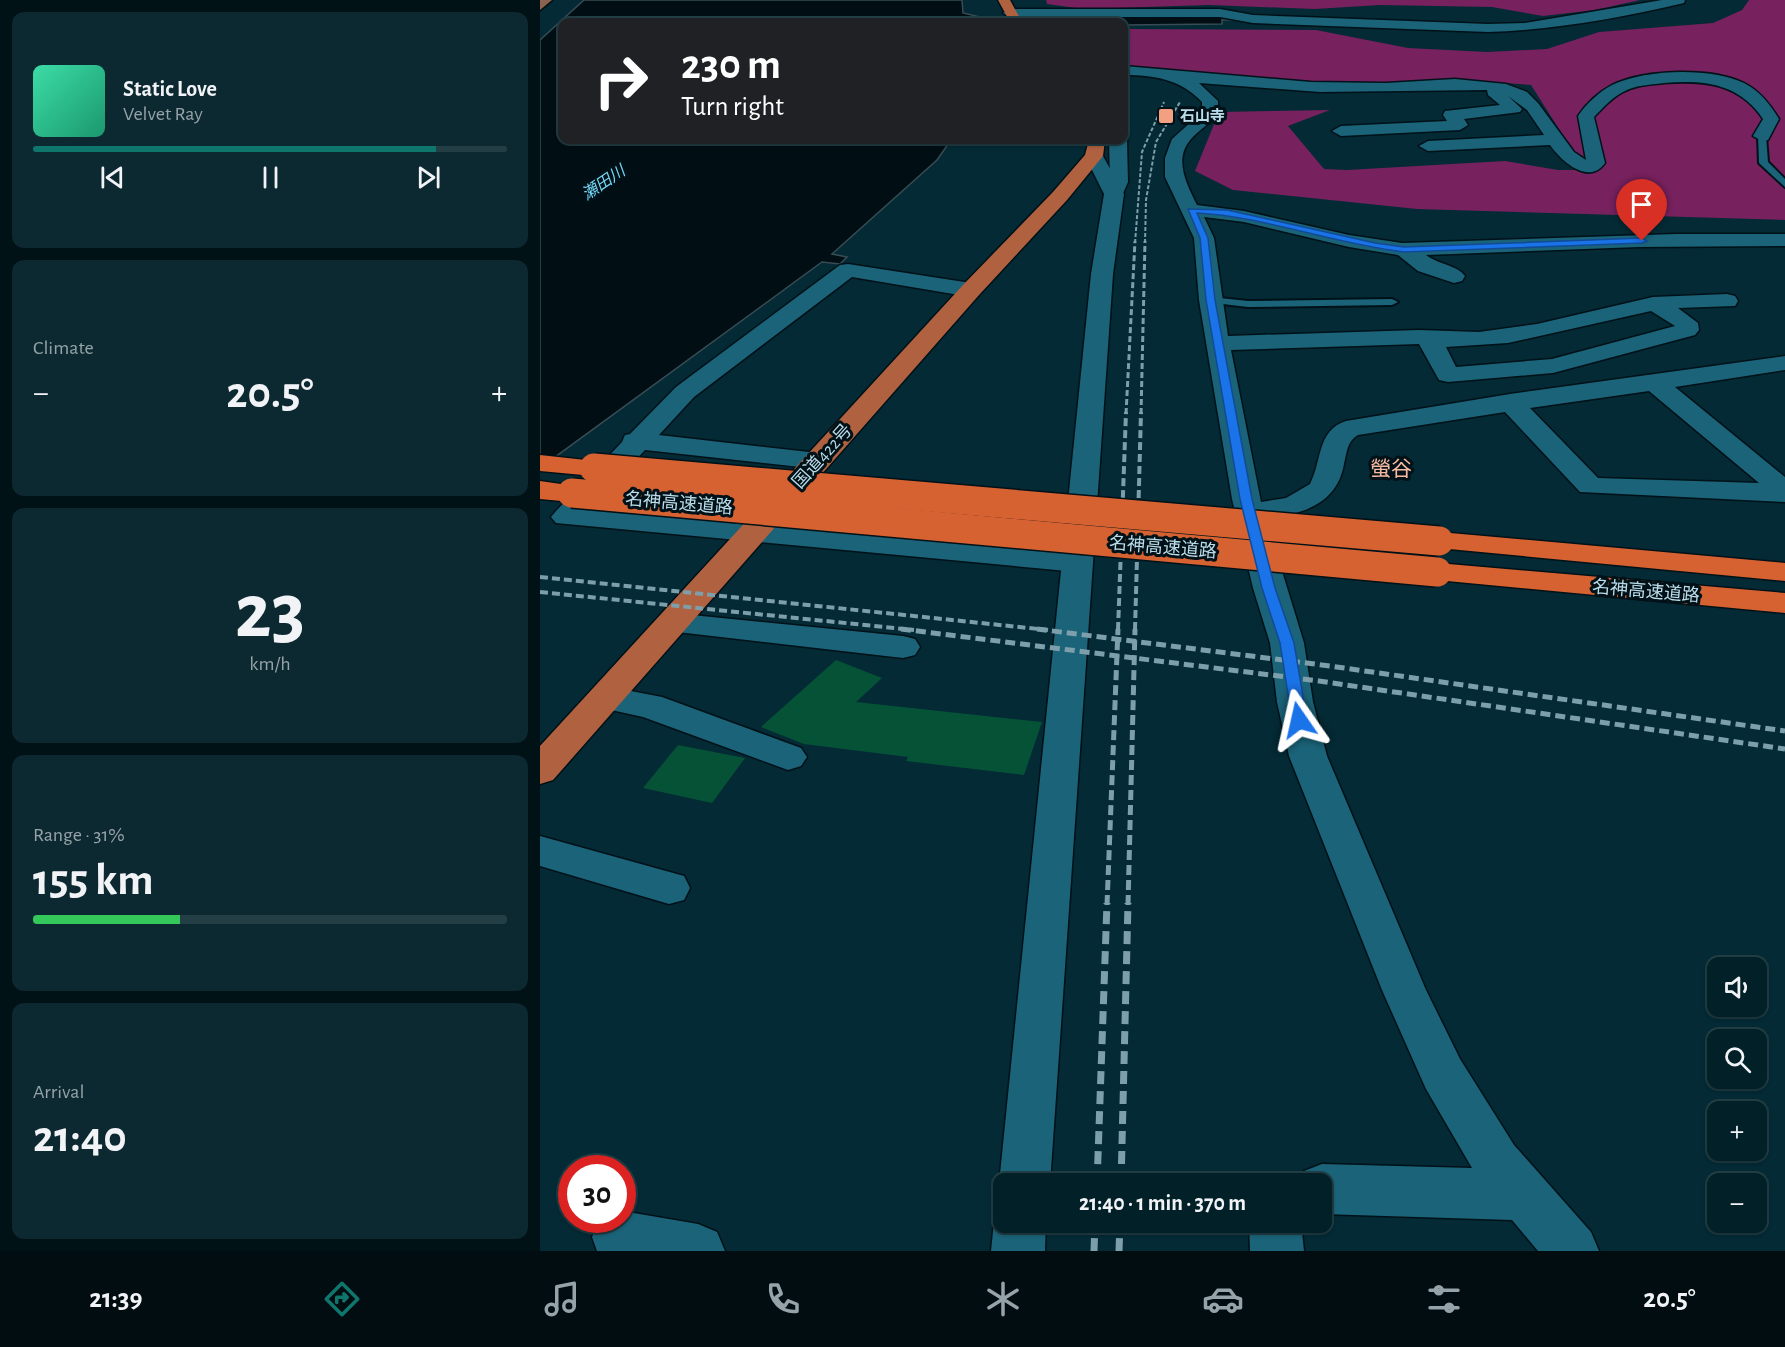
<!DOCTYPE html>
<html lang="en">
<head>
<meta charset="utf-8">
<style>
  :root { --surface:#022028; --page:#0c2830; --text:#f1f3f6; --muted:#96a3a8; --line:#233e45; --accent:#0f766e }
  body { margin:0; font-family:"Alegreya Sans","Noto Sans JP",sans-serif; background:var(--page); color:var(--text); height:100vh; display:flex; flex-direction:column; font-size:22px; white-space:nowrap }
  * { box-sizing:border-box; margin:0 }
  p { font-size:20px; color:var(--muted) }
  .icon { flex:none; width:33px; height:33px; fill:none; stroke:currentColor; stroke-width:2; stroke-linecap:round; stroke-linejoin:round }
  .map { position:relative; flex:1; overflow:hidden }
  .drawer { display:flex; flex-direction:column; gap:12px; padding:12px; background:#011216; width:540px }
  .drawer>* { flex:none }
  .top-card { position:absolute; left:18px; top:18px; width:570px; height:126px; border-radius:12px; box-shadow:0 2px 4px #0004,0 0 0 2px var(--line); background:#202124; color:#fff; overflow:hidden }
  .buttons { position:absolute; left:1167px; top:957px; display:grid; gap:12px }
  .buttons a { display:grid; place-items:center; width:60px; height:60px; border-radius:12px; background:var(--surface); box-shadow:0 2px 4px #0004,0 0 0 2px var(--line); font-size:30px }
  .speed { position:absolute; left:18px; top:1155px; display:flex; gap:12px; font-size:30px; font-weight:700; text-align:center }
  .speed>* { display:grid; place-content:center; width:78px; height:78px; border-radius:50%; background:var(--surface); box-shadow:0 2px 4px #0004,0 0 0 2px var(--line); line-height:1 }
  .speed .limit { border:9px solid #d22; background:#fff; color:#111 }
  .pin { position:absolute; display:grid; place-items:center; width:51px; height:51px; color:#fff; margin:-62px -26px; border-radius:50% 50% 50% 0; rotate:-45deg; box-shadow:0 0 6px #0007 }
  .pin .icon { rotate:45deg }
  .me { position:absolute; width:66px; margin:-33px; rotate:349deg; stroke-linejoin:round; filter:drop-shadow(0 0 4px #0008) }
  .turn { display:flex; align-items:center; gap:21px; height:126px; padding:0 24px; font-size:27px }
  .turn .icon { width:78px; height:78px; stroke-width:2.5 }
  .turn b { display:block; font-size:42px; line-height:51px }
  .big { font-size:45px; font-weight:700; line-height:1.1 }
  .drawer .card { flex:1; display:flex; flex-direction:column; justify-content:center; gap:9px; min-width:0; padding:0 21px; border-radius:12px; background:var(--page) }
  .drawer .dial { align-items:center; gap:0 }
  .dial b { font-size:78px; line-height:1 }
  .song { display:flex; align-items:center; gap:18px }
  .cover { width:72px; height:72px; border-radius:9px; background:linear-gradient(135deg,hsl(160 70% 55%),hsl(160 70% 35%)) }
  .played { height:6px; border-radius:3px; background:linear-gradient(90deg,var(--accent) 85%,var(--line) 85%) }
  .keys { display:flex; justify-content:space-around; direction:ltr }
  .heat { display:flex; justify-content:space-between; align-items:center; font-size:33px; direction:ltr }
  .charge { height:9px; border-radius:4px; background:linear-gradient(90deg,#34c759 31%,var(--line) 0) }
  .trip { position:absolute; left:453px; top:1173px; width:339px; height:60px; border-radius:12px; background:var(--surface); box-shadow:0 2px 4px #0004,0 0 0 2px var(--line); font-weight:700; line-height:60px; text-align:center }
  .tabs { display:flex; height:96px; justify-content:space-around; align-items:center; background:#010d10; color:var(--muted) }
  .tabs .icon { width:42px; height:42px }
  .tabs .current { color:var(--accent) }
  .tabs b { font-size:27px; color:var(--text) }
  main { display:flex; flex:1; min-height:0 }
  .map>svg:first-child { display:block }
</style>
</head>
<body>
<main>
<section class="drawer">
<div class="card">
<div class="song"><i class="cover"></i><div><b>Static Love</b><p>Velvet Ray</p></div></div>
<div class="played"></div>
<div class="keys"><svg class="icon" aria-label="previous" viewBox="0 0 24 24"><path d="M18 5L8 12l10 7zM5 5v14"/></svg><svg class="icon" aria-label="pause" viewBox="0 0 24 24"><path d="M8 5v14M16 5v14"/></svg><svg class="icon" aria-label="next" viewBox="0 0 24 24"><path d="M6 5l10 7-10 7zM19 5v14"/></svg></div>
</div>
<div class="card"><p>Climate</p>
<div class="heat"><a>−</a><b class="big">20.5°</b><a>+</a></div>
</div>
<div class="card dial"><b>23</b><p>km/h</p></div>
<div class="card"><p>Range · 31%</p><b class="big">155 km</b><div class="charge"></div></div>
<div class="card"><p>Arrival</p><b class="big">21:40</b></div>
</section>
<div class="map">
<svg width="1245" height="1251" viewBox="0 0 1245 1251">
  <rect width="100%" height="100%" fill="#032a35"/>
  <g fill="#77215e">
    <path d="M506,0H1100L1055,10L1003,16L952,7L840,5L775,9L669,5L543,9L507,4Z"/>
    <path d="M1209,0H1245V220L877,209L693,190L655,171L679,112L790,110L748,126L784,169L807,170L965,161L1018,170H1045L991,85C912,78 832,86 752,84C696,82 639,72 584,66V29L776,30L868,48L947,52L1007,49L1059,32L1173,23L1202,10Z"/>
  </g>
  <path fill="#010f15" stroke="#394c54" stroke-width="1.5" d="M44,0H422L423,13L440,17H682V20H694H682V24L584,25V22H22V140H411L397,160L292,254L307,257L300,264L282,262L0,468V40Z"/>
  <g fill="#065236">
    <path d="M296,660L342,678L316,702L502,722L484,775L366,761L368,757L264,744L221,727Z"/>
    <path d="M138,745L205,758L172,803L103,788Z"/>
  </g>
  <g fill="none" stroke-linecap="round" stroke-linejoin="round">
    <g stroke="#001118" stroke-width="4">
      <g id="service">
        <path d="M1222,133L1226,136L1228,162L1245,179V187L1219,163L1218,136Z"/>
        <path d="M670,297L708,301L852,299L858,302L852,305L708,307L666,302L664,300Z"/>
      </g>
    </g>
    <g stroke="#001118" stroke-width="3">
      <g id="minor">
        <path d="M1122,0H1145L1144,3C1080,18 1013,30 948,32L713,23L680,17H470L463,13L470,9H680L713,15L948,24L985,23Z"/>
        <path d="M584,66L771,82L846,83L915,79L966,84L987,92L998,103L1034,152L1046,160L1038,116C1046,104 1059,92 1072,85C1105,69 1171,67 1204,83C1220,91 1230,104 1239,119L1228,140L1222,141L1213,136L1223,119C1199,83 1163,80 1124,83C1109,85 1095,85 1083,92C1071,98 1063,108 1054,117L1065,163C1049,186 1021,161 1010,145L888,151L879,146L888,141L1004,135L987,110L968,96L982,109L980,112L924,119L928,125L920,130L801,136L792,131L801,126L907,121L903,115L905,111L960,105L948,95L947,90L780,92L659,83L678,101V113C671,123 659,130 651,139C633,159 647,185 657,205L704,211L809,235L862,243L1136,234H1245V246L1099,247L886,255C897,264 917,265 925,276L922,281L914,283L878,271L858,255L809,247L704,222L664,217L674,238L688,336L879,330L939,332L997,324L1113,297L1187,294L1195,296L1198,301L1195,306L1138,308L1158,323L1159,330L1155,335L1013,373L908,382L899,380L879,344L691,350L721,502L746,498L770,484C782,461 777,430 806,421L970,394L1245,356V370L1135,387L1245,477V502L1040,492L965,412L818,435C807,441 807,452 804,464C797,504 763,514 726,519L764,643L773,702L787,756L886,990L920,1059L974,1145L1051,1232L1059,1251H998L972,1220L782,1214V1184H759L764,1171L782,1164L932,1168L886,1089L842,990L749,756L737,702L730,643L713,588L692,499L659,300L654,238L625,177V158L632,139L662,112V102C640,79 614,75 584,75ZM1111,311L1135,326L1012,359L916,367L906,347L968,343ZM1109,391L1219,483L1058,478L990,408Z"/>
        <path d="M584,136L587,140L588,182L581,198L574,200L564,194L570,182L569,140H584Z"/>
        <path d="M308,264L431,283L439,285L442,290L439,295L431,297L312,277L154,397L119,435L278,453L288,455L292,461L288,467L278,469L105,450L49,510L538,554L549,556L553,563L549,570L538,572L16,523L11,517L16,511L82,442L85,435L90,434L136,387L300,265Z"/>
        <path d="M132,613L363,636L375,639L380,647L375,655L363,658L120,630L116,623L120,616Z"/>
        <path d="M65,686L122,697L261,748L267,757L261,766L248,770L103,717L53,706L47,698L53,690Z"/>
        <path d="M0,836L144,876L150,888L144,900L129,904L0,866Z"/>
        <path d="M82,1211L158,1224L177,1232L185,1251H57L52,1237L59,1220H82Z"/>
        <path d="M709,1222H761L764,1251H710Z"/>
      </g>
    </g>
    <g stroke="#001118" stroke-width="3">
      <g id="tertiary">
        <path d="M554,151L563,156L584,194L573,274L510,1184H464V1196L459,1184L551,274L564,194L545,156Z"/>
        <path d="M464,1203V1222H506L505,1251H451L454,1222Z"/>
      </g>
    </g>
    <g stroke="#001118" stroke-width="3">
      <path id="primary" d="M0,0H12L0,10Z"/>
    </g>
    <g stroke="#001118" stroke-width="3">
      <g id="trunk">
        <path d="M458,0H470L482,22H470Z"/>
        <path d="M549,140H565L563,156L527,200L439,295L13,780L0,784V746L423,285L513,192L545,155Z"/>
      </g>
    </g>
    <g stroke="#001118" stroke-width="3">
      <g id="motorway">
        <path d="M0,455L64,462L68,468L64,474L54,476L0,471Z"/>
        <path d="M0,481L42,487L46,493L42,499L32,502L0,499Z"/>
        <path d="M899,532L1245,563V581L888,547L884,541L888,535Z"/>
        <path d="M897,563L1245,593V613L886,579L881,572L886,565Z"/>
      </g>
    </g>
    <use href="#service" fill="#1a6378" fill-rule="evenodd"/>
    <use href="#minor" fill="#1a6378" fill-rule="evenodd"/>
    <use href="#tertiary" fill="#1a6378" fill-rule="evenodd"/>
    <use href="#primary" fill="#8b624e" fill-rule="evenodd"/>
    <use href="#trunk" fill="#b06240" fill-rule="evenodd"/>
    <use href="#motorway" fill="#d66232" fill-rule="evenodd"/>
    <g stroke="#7c9fab" stroke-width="2" stroke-dasharray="4 2" stroke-linecap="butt">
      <path d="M595,243L602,152L624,102"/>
      <path d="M605,243L606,200L616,142L640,102"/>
    </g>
    <g stroke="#7c9fab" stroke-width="3" stroke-dasharray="6 3" stroke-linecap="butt">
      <path d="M586,414L595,241"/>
      <path d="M601,414L605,241"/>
    </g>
    <g stroke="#7c9fab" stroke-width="4" stroke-dasharray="8 4" stroke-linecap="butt">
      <path d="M0,577L508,630"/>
      <path d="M0,592L374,630"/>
      <path d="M578,630L586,412"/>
      <path d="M595,630L601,412"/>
    </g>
    <g stroke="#7c9fab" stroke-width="5" stroke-dasharray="10 5" stroke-linecap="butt">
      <path d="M361,629L779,681L1245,749"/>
      <path d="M497,629L790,666L1245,731"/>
      <path d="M567,905L578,629"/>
      <path d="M588,905L595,629"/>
    </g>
    <g stroke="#7c9fab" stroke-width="7" stroke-dasharray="13 7" stroke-linecap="butt">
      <path d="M557,1184L567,903"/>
      <path d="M581,1184L588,903"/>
      <path d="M554,1251L555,1222"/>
      <path d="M579,1251L580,1222"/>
    </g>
    <g stroke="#001118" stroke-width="32" stroke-linecap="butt">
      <g id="motorway-bridge">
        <path d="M54,468L899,541"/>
        <path d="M32,493L897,572"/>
      </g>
    </g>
    <use href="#motorway-bridge" stroke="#d66232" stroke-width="29"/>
  </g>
  <path fill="#1a73e8" stroke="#114b97" stroke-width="1.5" d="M648,209L687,210L835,243L864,247L1102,238L1107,241L1102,243L864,252C794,244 727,217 657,213L668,238L675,300L712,499L735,588L754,643L767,720L759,725L752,720L740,643L722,588L700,499L666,300L660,238Z"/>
  <rect fill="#f2a081" stroke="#001118" stroke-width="2" x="618" y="108" width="16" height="16" rx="3"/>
  <g text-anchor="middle" stroke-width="6" stroke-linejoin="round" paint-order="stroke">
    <g font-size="15" font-weight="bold" fill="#bbdce8" stroke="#001118" text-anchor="start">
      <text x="640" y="121">石山寺</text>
    </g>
    <g font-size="16" font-style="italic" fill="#76d6f5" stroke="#001118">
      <text transform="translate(63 182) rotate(-34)" y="6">瀬田川</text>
    </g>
    <g font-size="18" fill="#bbdce8" stroke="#001118">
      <text transform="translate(282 456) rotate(-48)" y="6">国道422号</text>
      <text transform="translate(139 503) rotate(5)" y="6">名神高速道路</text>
      <text transform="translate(623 547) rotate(5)" y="6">名神高速道路</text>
      <text transform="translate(1106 591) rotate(5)" y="6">名神高速道路</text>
    </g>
    <g font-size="21" fill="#f9baa2" stroke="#001118">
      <text x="851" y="476">螢谷</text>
    </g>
  </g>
</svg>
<div class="buttons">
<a><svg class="icon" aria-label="sound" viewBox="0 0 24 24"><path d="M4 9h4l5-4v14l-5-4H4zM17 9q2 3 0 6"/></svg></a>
<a><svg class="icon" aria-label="search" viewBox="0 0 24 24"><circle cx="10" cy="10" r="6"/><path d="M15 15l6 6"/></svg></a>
<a>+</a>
<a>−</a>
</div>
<div class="speed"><div class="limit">30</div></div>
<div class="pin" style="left:1102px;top:241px;background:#d93025"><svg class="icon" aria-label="arrive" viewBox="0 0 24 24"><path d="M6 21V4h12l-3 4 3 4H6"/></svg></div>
<svg class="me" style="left:759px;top:720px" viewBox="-20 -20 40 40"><path d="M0-17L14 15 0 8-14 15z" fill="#1a73e8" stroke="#fff" stroke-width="4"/></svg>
<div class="trip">21:40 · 1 min · 370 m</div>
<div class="top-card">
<div class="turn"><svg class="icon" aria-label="right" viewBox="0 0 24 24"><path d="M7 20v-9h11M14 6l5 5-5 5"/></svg><div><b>230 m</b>Turn right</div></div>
</div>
</div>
</main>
<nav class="tabs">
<b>21:39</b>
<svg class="icon current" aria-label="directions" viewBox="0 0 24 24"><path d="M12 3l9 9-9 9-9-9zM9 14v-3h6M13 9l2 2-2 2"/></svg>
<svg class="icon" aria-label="music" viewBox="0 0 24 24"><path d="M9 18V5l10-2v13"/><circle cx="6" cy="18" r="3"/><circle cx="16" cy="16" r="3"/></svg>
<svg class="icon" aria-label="phone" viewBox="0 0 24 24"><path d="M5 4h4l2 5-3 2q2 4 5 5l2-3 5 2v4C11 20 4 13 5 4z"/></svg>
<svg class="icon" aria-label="climate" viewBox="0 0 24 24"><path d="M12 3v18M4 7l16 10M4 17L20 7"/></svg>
<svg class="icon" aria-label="car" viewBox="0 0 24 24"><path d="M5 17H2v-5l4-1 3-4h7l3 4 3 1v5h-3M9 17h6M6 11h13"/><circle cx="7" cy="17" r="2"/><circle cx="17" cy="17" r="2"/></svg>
<svg class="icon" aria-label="filters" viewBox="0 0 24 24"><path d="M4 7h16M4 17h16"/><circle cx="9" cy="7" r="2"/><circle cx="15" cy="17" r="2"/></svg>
<b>20.5°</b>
</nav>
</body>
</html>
